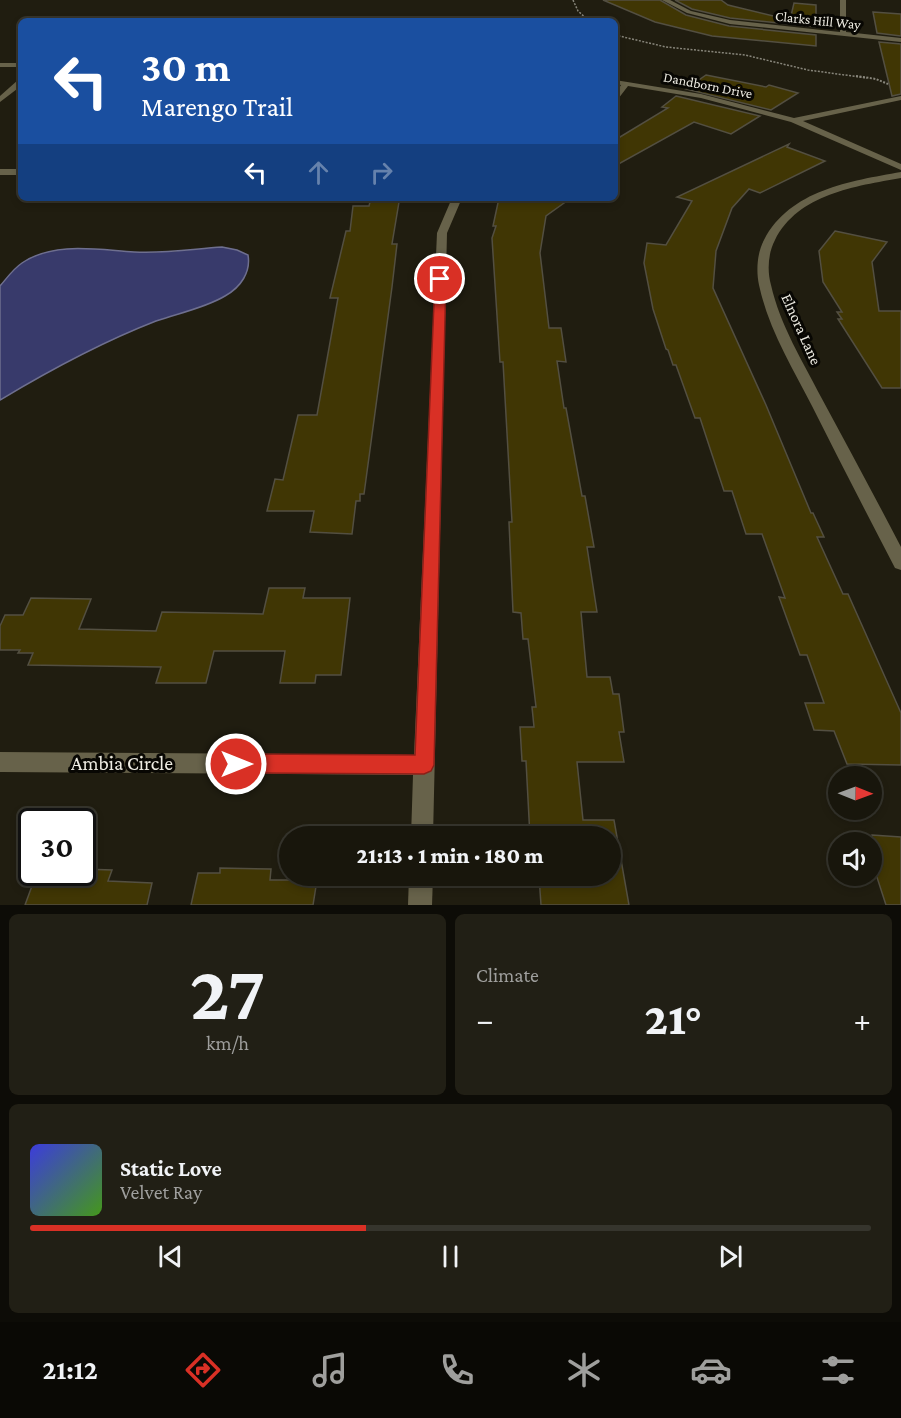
<!DOCTYPE html>
<html lang="en">
<head>
<meta charset="utf-8">
<style>
  :root { --surface:#18160c; --page:#211f15; --text:#f1f3f6; --muted:#9f9f9d; --line:#36352d; --accent:#d93025 }
  body { margin:0; font-family:"Crimson Pro",serif; background:var(--page); color:var(--text); height:100vh; display:flex; flex-direction:column; font-size:22px; white-space:nowrap }
  * { box-sizing:border-box; margin:0 }
  p { font-size:20px; color:var(--muted) }
  .icon { flex:none; width:33px; height:33px; fill:none; stroke:currentColor; stroke-width:2; stroke-linecap:round; stroke-linejoin:round }
  .map { position:relative; height:905px; overflow:hidden }
  .drawer { display:flex; flex-direction:column; gap:9px; padding:9px; background:#0d0c07; flex:1 }
  .drawer>* { flex:none }
  .hud { position:absolute; left:18px; top:18px; width:600px; height:183px; border-radius:9px; box-shadow:0 3px 9px #0003,0 0 0 2px var(--line); background:#1a4fa0; color:#fff; overflow:hidden }
  .needle { width:39px; rotate:91deg }
  .tools { position:absolute; left:828px; top:766px; display:grid; gap:12px }
  .tools a { display:grid; place-items:center; width:54px; height:54px; border-radius:50%; background:var(--surface); box-shadow:0 3px 9px #0003,0 0 0 2px var(--line); font-size:30px }
  .speed { position:absolute; left:18px; top:808px; display:flex; gap:12px; font-size:30px; font-weight:700; text-align:center }
  .speed>* { display:grid; place-content:center; width:78px; height:78px; border-radius:50%; background:var(--surface); box-shadow:0 3px 9px #0003,0 0 0 2px var(--line); line-height:1 }
  .speed .limit { border:3px solid #111; border-radius:9px; background:#fff; color:#111 }
  .pin { position:absolute; display:grid; place-items:center; width:51px; height:51px; color:#fff; margin:-26px; border:3px solid #fff; border-radius:50%; box-shadow:0 2px 6px #0007 }
  .me { position:absolute; width:66px; margin:-33px; rotate:90deg; stroke-linejoin:round; filter:drop-shadow(0 0 4px #0008) }
  .turn { display:flex; align-items:center; gap:21px; height:126px; padding:0 24px; font-size:27px }
  .turn .icon { width:78px; height:78px; stroke-width:2.5 }
  .turn b { display:block; font-size:42px; line-height:51px }
  .lanes { display:flex; align-items:center; height:57px; padding:0 24px; background:#0003; justify-content:center; gap:30px; direction:ltr }
  .lanes .off { opacity:.35 }
  .big { font-size:45px; font-weight:800; line-height:1.1 }
  .drawer .tile { flex:1; display:flex; flex-direction:column; justify-content:center; gap:9px; min-width:0; padding:0 21px; border-radius:9px; background:var(--page) }
  .drawer .dial { align-items:center; gap:0 }
  .dial b { font-size:78px; line-height:1 }
  .song { display:flex; align-items:center; gap:18px }
  .cover { width:72px; height:72px; border-radius:9px; background:linear-gradient(135deg,hsl(240 70% 55%),hsl(100 70% 35%)) }
  .played { height:6px; border-radius:3px; background:linear-gradient(90deg,var(--accent) 40%,var(--line) 40%) }
  .keys { display:flex; justify-content:space-around; direction:ltr }
  .heat { display:flex; justify-content:space-between; align-items:center; font-size:33px; direction:ltr }
  .drawer .tiles { flex:1; display:grid; gap:9px; grid-template-columns:1fr 1fr }
  .tile:last-child { grid-column:span 2 }
  .trip { position:absolute; left:279px; top:826px; width:342px; height:60px; border-radius:30px; background:var(--surface); box-shadow:0 3px 9px #0003,0 0 0 2px var(--line); font-weight:800; line-height:60px; text-align:center }
  .tab-bar { display:flex; height:96px; justify-content:space-around; align-items:center; background:#0a0905; color:var(--muted) }
  .tab-bar .icon { width:42px; height:42px }
  .tab-bar .on { color:var(--accent) }
  .tab-bar b { font-size:27px; color:var(--text) }
  .map>svg:first-child { display:block }
</style>
</head>
<body>
<div class="map">
<svg width="901" height="905" viewBox="0 0 901 905">
  <rect width="100%" height="100%" fill="#201d10"/>
  <path fill="#383a6b" stroke="#6e6f8f" stroke-width="1.5" d="M222,247L237,250L248,255C251,272 241,287 225,296C205,308 179,313 156,321C102,342 50,370 0,400V286C7,278 13,269 22,263C54,241 99,250 134,252C163,254 193,249 222,247Z"/>
  <g fill="#403604" stroke="#534f41" stroke-width="1.5">
    <path d="M603,0H660L686,15L729,26L816,35V46L712,36L655,22Z"/>
    <path d="M675,0H721L728,5L790,20L794,3L816,5V27L730,18L692,9Z"/>
    <path d="M873,12L901,14V36L877,33Z"/>
    <path d="M879,42L901,44V94L892,96Z"/>
    <path d="M706,75L766,87L769,85L798,93L771,110L686,89Z"/>
    <path d="M676,96L760,116L731,134L694,122L615,166V140L668,108L662,107Z"/>
    <path d="M789,144L787,147L825,161L760,193L749,189L732,208L716,251L713,288L766,405L811,513H813L824,537H817L843,594H848L901,713V765L847,764L834,731L814,730L805,703H824L807,655H800L779,597L785,598L762,534H746L732,491H724L700,418H695L676,365H673L668,350L666,349L653,309L644,263L647,243L666,245L692,201L677,197Z"/>
    <path d="M499,198H571L546,216L540,253L549,328H561L566,362L557,361L564,408H566L582,496H585L594,547H587L597,612H581L587,677H610L613,694H619L624,732H619L624,762H577L583,820H614L629,905H541L539,876H610V837H530L526,761H522L520,727H534L532,707H536L528,639H523L521,613L513,612L509,522H512L503,362H500L492,238L496,226H493Z"/>
    <path d="M370,202H399L392,244H397L392,287L364,494H360V501H356L352,534L310,532L314,511H267L275,479L283,480L298,415H317L338,298H330L346,231H350L353,206H369Z"/>
    <path d="M835,231L887,242L872,262L879,311H901V388H882L838,319H842L837,312H842L823,282L819,251Z"/>
    <path d="M269,588H305L303,598H350L341,675H316L315,683H280L285,651H214L206,683H156L161,667L28,665L33,653H18L20,650H0V626L5,615H23L31,598L91,599L79,629L156,631L162,612L263,614Z"/>
    <path d="M872,835L901,837V905H886L872,862Z"/>
    <path d="M220,868L271,869L270,880H317L313,905H191L198,873H220Z"/>
    <path d="M82,869L112,870L108,881L152,883L147,905H25L36,875L82,873Z"/>
  </g>
  <g fill="none" stroke-linecap="round" stroke-linejoin="round">
    <g stroke="#88867b" stroke-width="1.5" stroke-dasharray="2 1.5" stroke-linecap="butt">
      <path d="M573,0L578,11L589,21"/>
      <path d="M615,35L666,47L745,55L808,70L867,78"/>
    </g>
    <path stroke="#88867b" stroke-width="2" stroke-dasharray="2 1.5" stroke-linecap="butt" d="M856,76L876,79L888,84"/>
    <g fill="#67624a" fill-rule="evenodd">
      <path d="M662,0H670L691,11L730,20L840,32V0H846V32L901,38V42L730,24L687,13Z"/>
      <rect x="0" y="63" width="21" height="4"/>
      <path d="M18,80H21V86L0,102V96Z"/>
      <path d="M615,80L701,94L794,118L901,96V100L803,121L901,164V170L791,122L701,98L628,86L615,103V95L621,85L615,84Z"/>
      <rect x="0" y="169" width="21" height="6"/>
      <path d="M901,172V178C856,186 798,194 775,240C768,253 767,271 771,285C780,325 803,362 821,397C848,447 875,497 901,547V570L895,568C867,514 839,460 812,406C792,367 768,328 759,285C756,271 757,253 764,240C790,190 850,181 901,172Z"/>
      <path d="M452,198H462L447,233L433,837H411L413,775L0,772V752L414,755L437,233Z"/>
      <path d="M409,876H433L432,905H408Z"/>
    </g>
  </g>
  <path fill="#d93025" stroke="#8d1f18" stroke-width="1.5" d="M440,276L446,279L434,765L431,771L424,774L236,773L229,770L226,764L229,757L236,754L415,755L435,279Z"/>
  <g text-anchor="middle" stroke-width="6" stroke-linejoin="round" paint-order="stroke">
    <g font-size="14" fill="#edebe2" stroke="#080703">
      <text transform="translate(818 20) rotate(6)" y="5">Clarks Hill Way</text>
      <text transform="translate(708 85) rotate(11)" y="5">Dandborn Drive</text>
    </g>
    <g font-size="16" fill="#edebe2" stroke="#080703">
      <text transform="translate(802 329) rotate(66)" y="6">Elnora Lane</text>
    </g>
    <g font-size="20" fill="#edebe2" stroke="#080703">
      <text x="122" y="770">Ambia Circle</text>
    </g>
  </g>
</svg>
<div class="tools">
<a><svg class="needle" viewBox="-14 -14 28 28"><path d="M0-13l5 13h-10z" fill="#e53935"/><path d="M0 13l5-13h-10z" fill="#9f9f9d"/></svg></a>
<a><svg class="icon" aria-label="sound" viewBox="0 0 24 24"><path d="M4 9h4l5-4v14l-5-4H4zM17 9q2 3 0 6"/></svg></a>
</div>
<div class="speed"><div class="limit">30</div></div>
<div class="pin" style="left:440px;top:279px;background:#d93025"><svg class="icon" aria-label="arrive" viewBox="0 0 24 24"><path d="M6 21V4h12l-3 4 3 4H6"/></svg></div>
<svg class="me" style="left:236px;top:764px" viewBox="-20 -20 40 40"><circle r="17" fill="#d93025" stroke="#fff" stroke-width="3"/><path d="M0-11L8 9 0 5-8 9z" fill="#fff"/></svg>
<div class="trip">21:13 · 1 min · 180 m</div>
<div class="hud">
<div class="turn"><svg class="icon" aria-label="left" viewBox="0 0 24 24"><path d="M17 20v-9H6M10 6l-5 5 5 5"/></svg><div><b>30 m</b>Marengo Trail</div></div>
<div class="lanes"><svg class="icon" aria-label="left" viewBox="0 0 24 24"><path d="M17 20v-9H6M10 6l-5 5 5 5"/></svg><svg class="icon off" aria-label="ahead" viewBox="0 0 24 24"><path d="M12 20V5M6 11l6-6 6 6"/></svg><svg class="icon off" aria-label="right" viewBox="0 0 24 24"><path d="M7 20v-9h11M14 6l5 5-5 5"/></svg></div>
</div>
</div>
<section class="drawer">
<div class="tiles">
<div class="tile dial"><b>27</b><p>km/h</p></div>
<div class="tile"><p>Climate</p>
<div class="heat"><a>−</a><b class="big">21°</b><a>+</a></div>
</div>
<div class="tile">
<div class="song"><i class="cover"></i><div><b>Static Love</b><p>Velvet Ray</p></div></div>
<div class="played"></div>
<div class="keys"><svg class="icon" aria-label="previous" viewBox="0 0 24 24"><path d="M18 5L8 12l10 7zM5 5v14"/></svg><svg class="icon" aria-label="pause" viewBox="0 0 24 24"><path d="M8 5v14M16 5v14"/></svg><svg class="icon" aria-label="next" viewBox="0 0 24 24"><path d="M6 5l10 7-10 7zM19 5v14"/></svg></div>
</div>
</div>
</section>
<nav class="tab-bar">
<b>21:12</b>
<svg class="icon on" aria-label="directions" viewBox="0 0 24 24"><path d="M12 3l9 9-9 9-9-9zM9 14v-3h6M13 9l2 2-2 2"/></svg>
<svg class="icon" aria-label="music" viewBox="0 0 24 24"><path d="M9 18V5l10-2v13"/><circle cx="6" cy="18" r="3"/><circle cx="16" cy="16" r="3"/></svg>
<svg class="icon" aria-label="phone" viewBox="0 0 24 24"><path d="M5 4h4l2 5-3 2q2 4 5 5l2-3 5 2v4C11 20 4 13 5 4z"/></svg>
<svg class="icon" aria-label="climate" viewBox="0 0 24 24"><path d="M12 3v18M4 7l16 10M4 17L20 7"/></svg>
<svg class="icon" aria-label="car" viewBox="0 0 24 24"><path d="M5 17H2v-5l4-1 3-4h7l3 4 3 1v5h-3M9 17h6M6 11h13"/><circle cx="7" cy="17" r="2"/><circle cx="17" cy="17" r="2"/></svg>
<svg class="icon" aria-label="filters" viewBox="0 0 24 24"><path d="M4 7h16M4 17h16"/><circle cx="9" cy="7" r="2"/><circle cx="15" cy="17" r="2"/></svg>
</nav>
</body>
</html>
